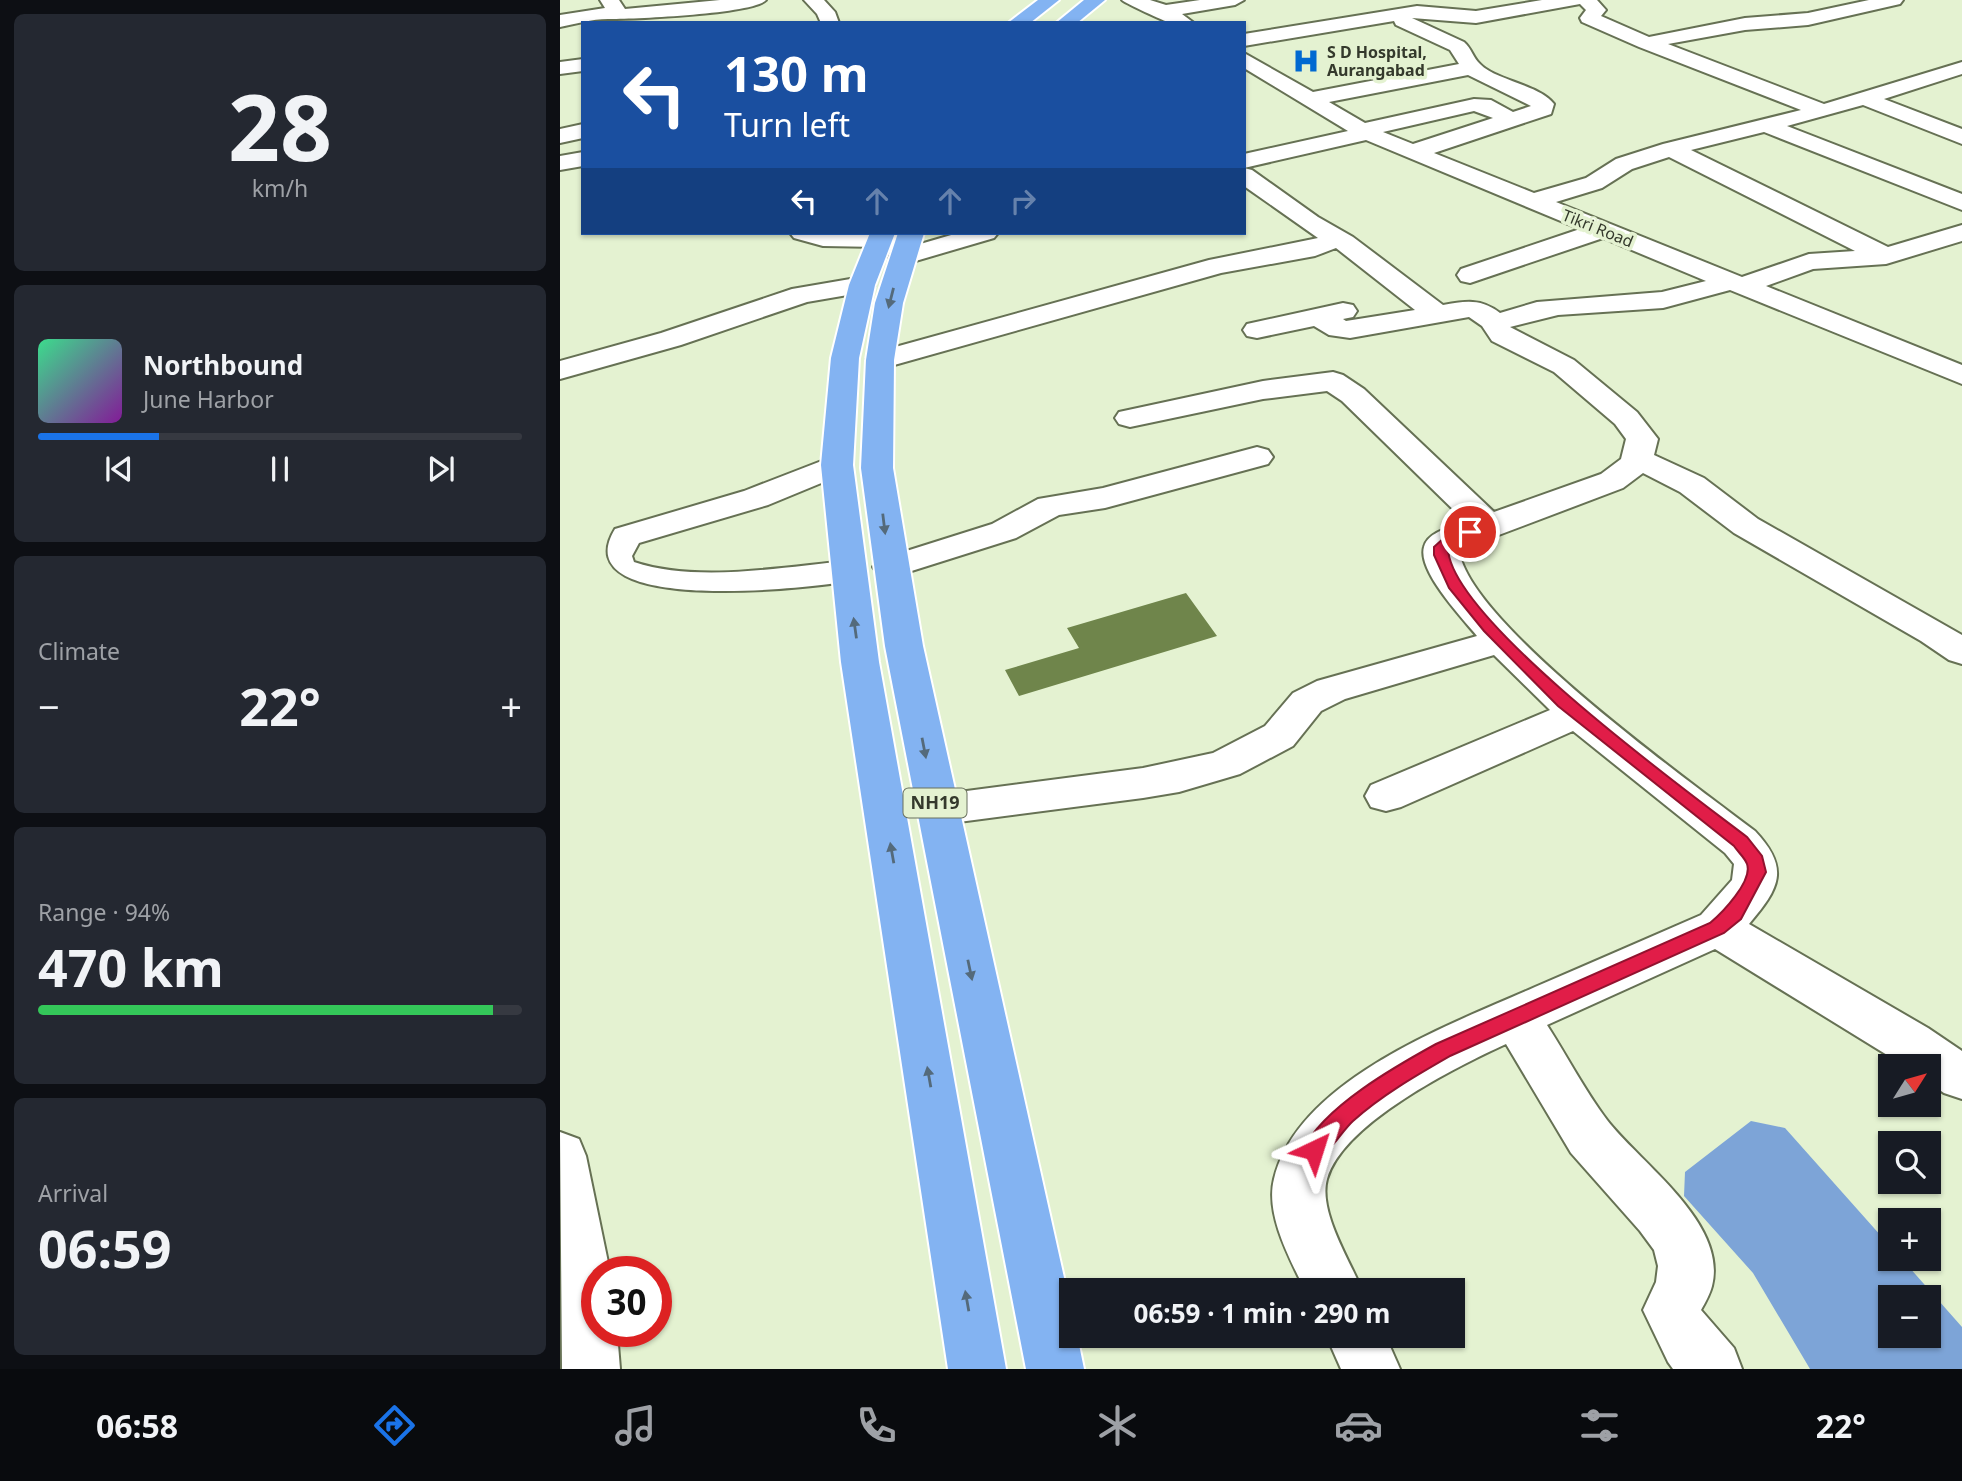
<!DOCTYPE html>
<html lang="en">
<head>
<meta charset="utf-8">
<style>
  :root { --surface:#171b24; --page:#242831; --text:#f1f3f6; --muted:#9ea1a6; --line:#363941; --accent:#1a73e8 }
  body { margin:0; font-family:"Noto Sans",sans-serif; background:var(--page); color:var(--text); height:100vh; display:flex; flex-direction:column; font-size:26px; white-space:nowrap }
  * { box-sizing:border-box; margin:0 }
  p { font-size:23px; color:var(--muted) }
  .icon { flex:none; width:38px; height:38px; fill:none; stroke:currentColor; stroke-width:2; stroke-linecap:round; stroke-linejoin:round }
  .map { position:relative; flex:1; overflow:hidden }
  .panel { display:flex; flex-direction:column; gap:14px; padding:14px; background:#0d0f14; width:560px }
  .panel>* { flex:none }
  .top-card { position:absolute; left:21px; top:21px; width:665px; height:214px; border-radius:0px; box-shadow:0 2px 5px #0004; background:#1a4fa0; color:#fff; overflow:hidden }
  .needle { width:46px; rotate:53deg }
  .tools { position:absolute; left:1318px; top:1054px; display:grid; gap:14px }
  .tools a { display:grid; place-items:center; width:63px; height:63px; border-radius:0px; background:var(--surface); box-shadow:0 2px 5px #0004; font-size:35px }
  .speed { position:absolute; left:21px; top:1256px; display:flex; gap:14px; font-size:35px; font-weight:700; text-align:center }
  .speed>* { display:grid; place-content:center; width:91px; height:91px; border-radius:50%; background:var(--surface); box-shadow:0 2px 5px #0004; line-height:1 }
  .speed .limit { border:10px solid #d22; background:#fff; color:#111 }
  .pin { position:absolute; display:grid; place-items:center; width:60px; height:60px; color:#fff; margin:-30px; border:4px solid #fff; border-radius:50%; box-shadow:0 2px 7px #0007 }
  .me { position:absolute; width:77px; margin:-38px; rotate:41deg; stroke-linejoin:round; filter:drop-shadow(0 0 5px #0008) }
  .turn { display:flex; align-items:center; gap:24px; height:147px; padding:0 28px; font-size:32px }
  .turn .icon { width:91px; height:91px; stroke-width:2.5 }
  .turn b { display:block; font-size:49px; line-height:60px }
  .lanes { display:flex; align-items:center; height:66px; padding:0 28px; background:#0003; justify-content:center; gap:35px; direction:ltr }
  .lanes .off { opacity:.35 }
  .big { font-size:52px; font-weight:700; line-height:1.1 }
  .panel .widget { flex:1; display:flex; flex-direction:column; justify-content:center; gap:10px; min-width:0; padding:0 24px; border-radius:10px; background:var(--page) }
  .panel .dial { align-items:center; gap:0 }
  .dial b { font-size:91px; line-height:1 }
  .song { display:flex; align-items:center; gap:21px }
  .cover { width:84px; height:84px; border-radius:10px; background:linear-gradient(135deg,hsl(150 70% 55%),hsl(290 70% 35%)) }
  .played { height:7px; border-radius:4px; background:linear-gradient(90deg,var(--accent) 25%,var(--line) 25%) }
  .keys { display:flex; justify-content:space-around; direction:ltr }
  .heat { display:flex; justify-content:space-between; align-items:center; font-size:38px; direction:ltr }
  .charge { height:10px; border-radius:5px; background:linear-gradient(90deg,#34c759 94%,var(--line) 0) }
  .trip { position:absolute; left:499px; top:1278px; width:406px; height:70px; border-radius:0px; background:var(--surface); box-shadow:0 2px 5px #0004; font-weight:700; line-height:70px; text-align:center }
  .dock { display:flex; height:112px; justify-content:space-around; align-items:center; background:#090b0e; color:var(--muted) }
  .dock .icon { width:49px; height:49px }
  .dock .selected { color:var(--accent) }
  .dock b { font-size:32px; color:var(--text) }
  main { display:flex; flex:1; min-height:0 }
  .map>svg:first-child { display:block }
</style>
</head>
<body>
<main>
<section class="panel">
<div class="widget dial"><b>28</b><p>km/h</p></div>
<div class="widget">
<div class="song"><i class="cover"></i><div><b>Northbound</b><p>June Harbor</p></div></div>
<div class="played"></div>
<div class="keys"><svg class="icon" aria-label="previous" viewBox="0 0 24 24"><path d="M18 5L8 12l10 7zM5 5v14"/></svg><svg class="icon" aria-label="pause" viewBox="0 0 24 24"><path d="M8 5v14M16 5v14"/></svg><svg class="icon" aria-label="next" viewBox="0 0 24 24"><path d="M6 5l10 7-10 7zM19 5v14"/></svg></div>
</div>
<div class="widget"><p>Climate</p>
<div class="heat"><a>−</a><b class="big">22°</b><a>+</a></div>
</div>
<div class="widget"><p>Range · 94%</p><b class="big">470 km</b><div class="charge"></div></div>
<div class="widget"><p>Arrival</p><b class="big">06:59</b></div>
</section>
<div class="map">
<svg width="1402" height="1369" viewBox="0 0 1402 1369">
  <rect width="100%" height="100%" fill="#e4f2d1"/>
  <path fill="#7da4d7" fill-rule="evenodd" d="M1191,1121L1225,1128L1330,1246V1258H1341L1402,1327V1369H1250L1193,1273L1124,1196L1125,1172ZM1330,1297H1368V1335H1330Z"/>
  <path fill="#6f854b" d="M626,593L657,636L459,696L445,670L519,648L507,628Z"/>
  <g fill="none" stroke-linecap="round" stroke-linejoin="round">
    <g stroke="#667154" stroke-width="4">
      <g id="minor">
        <path d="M40,0H59L65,9L160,0H206C194,14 71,19 48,19C32,19 15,24 0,27V15L45,8Z"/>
        <path d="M244,0H264L275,12L279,23H261L257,14Z"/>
        <path d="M562,0H590L606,5L640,0H684L675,5L622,14L634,23C627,23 617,24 610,23C605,21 564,3 562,0Z"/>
        <path d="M982,0H1037L1046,10L1041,16L1089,37L1185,18L1248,13L1309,0H1343L1340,4L1248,25L1185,30L1108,44L1264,104L1402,62V74L1324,99L1402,129V144L1303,105L1227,126L1402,194V210L1204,132L1131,150L1328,247L1402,225V241L1326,264L1253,269L1206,286L1402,365V384L1170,290L1103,308L998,315L950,327L1014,360L1077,412L1098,439L1094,455L1144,478L1198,519L1402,635V664L1389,660L1361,641L1174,533L1120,492L1083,473L1063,488L899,550C907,622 1133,784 1195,831C1230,868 1220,888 1189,924L1368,1028L1402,1051V1099L1384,1093L1368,1082V1066H1345L1155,949L987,1025C1007,1056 1025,1091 1047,1120C1080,1163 1168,1223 1152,1286C1150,1294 1145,1303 1141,1310L1174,1348L1182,1369H1113L1108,1362L1083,1310L1096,1282L1098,1266L1094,1250L1080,1231L1011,1153L946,1044C896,1067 783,1123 767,1179C758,1211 790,1261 802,1290H745C730,1259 705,1214 714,1179C738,1079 892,1024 975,987C1031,963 1086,939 1141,915L1172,880L1174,864L1165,853L1013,731L841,807L826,811L811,807L805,796L811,785L990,710L934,655L785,699L761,711L733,746L680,774L619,792L583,798L376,825L361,821L355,810L361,799L376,795L583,768L653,753L705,726L733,693L757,681L917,636C903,619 857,571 864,547C868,531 893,527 906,522L782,401L767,391L703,399L570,427L559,424L555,418L559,412L703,381L773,372L783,375L804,389L934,512L1041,474L1061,459L1066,439L1055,424L994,372L932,341L922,326L909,317L790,338L769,335L754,326L697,338L687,336L683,330L687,324L783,303L793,305L797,311L793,317L783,319L786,321L855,310L776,248L755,256L661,273L320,369L310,366L306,360L310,354L649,260L758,238L684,186V168L692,170L758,217L793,237L883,305C905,301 921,298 940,313L977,302L1102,292L1146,281L1043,238L910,283L901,281L897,275L901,269L1020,229L806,140L684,168V154L788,131L684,68V53L753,92L899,64L890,50L836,25L834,21L684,46V34L857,6L916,11ZM1020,4L1026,10L1020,18L1022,22L1079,47L1241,110L1103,144L1056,159L1026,178L974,193L874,153L991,114L994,104C980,85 935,80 920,64C913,58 912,49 904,42L852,18L916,23ZM908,75L971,106L953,112L931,100L914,99L805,123L769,102ZM914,111L933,118L853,144L823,132ZM1109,157L1295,251L1249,254L1182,277L996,202L1042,188L1072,169Z"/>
        <path d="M23,59V71L0,74V62Z"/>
        <path d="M23,124V138L0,143V129Z"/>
        <path d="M23,152V166L0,170V156Z"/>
        <path d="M230,233H324L332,239L328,244L319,247L263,246L234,238Z"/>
        <path d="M398,233H438L434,238L342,265L333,262L329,257L333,252Z"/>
        <path d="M302,277L311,279L315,285L311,291L247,302L121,345L0,379V361L101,333L232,289Z"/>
        <path d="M697,447L708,450L713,457L708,464L545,508L499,515L456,538L342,574L330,577L318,574L313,567L318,560L432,524L478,499L543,488Z"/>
        <path d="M277,455L288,458L293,465L288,472L208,505L79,543L72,556L74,562C137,583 222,567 287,561L299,565L305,572L299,579C268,587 0,619 55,529L184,491Z"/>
        <path d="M0,1132L19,1139L26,1156L50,1272H37V1332H57L60,1369H2Z"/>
        <path d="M766,1335H825L840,1369H781Z"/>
      </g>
    </g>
    <g stroke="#fff" stroke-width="4">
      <g id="highway">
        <path d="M478,0H499L470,23H448Z"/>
        <path d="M524,0H545L517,23H496Z"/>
        <path d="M310,233H335L315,285L299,358L293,465L319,662L446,1369H388L281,662L261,465L271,358L289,285Z"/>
        <path d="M338,233H364L343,303L334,360L333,468L363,646L511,1309V1335H517L524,1369H466L325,646L301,468L306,360L315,303Z"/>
      </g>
    </g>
    <use href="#minor" fill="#fff" fill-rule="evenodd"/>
    <use href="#highway" fill="#83b3f2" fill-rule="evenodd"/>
  </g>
  <defs><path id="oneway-solid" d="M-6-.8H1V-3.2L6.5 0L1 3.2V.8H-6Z" transform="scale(1.75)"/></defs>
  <g fill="#546a7b">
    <use href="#oneway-solid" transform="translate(331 298) rotate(104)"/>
    <use href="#oneway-solid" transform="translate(324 524) rotate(83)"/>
    <use href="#oneway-solid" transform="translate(295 628) rotate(-98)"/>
    <use href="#oneway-solid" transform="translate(364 748) rotate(79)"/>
    <use href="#oneway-solid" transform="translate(332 853) rotate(-100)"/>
    <use href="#oneway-solid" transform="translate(410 970) rotate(78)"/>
    <use href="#oneway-solid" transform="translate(369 1077) rotate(-100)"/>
    <use href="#oneway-solid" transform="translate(407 1301) rotate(-100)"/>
  </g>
  <path fill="#e11d48" stroke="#92132f" stroke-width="2" d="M910,527L917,532C910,539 897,541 888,548C889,618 1128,792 1187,837L1202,856L1206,872L1181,919L1164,933L890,1056C857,1075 822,1095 793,1121C780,1133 771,1153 754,1159L747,1157L743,1150C763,1107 836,1066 876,1044L1150,923C1162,913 1193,881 1187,864C1185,858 1178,852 1174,846L998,706L924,631L889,588L874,555V547L886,536Z"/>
  <defs>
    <g id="hospital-bare" transform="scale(2.1)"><path d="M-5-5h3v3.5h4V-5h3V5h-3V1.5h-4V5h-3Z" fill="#0169d1" stroke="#e4f2d1" stroke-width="2.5" paint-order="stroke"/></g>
  </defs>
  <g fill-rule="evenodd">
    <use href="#hospital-bare" x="746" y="61"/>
  </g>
  <g text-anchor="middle" stroke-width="7" stroke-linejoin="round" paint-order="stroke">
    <g font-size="16" font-weight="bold" fill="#34392c" stroke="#e4f2d1" text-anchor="start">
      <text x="767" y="58">S D Hospital,<tspan x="767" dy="18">Aurangabad</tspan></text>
    </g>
    <g font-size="16" fill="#34392c" stroke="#e4f2d1">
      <text transform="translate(1038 228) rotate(22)" y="6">Tikri Road</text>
    </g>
    <rect fill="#e4f2d1" stroke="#69705e" stroke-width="2" x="343.5" y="788.5" width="63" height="29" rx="5"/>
    <g font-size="18" font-weight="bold" fill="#34392c">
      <text x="375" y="809">NH19</text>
    </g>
  </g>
</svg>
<div class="tools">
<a><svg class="needle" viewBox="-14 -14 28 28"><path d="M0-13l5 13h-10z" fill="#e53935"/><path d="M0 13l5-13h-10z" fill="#9ea1a6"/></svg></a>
<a><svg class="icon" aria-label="search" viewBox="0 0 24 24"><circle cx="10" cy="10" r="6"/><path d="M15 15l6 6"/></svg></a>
<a>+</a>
<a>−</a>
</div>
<div class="speed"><div class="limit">30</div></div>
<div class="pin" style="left:910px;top:532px;background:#d93025"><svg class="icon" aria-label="arrive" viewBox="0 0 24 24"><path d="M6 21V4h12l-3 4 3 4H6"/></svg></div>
<svg class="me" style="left:754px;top:1150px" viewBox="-20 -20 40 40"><path d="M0-17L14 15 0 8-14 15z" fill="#e11d48" stroke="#fff" stroke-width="4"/></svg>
<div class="trip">06:59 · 1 min · 290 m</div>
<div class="top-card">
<div class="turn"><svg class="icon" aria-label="left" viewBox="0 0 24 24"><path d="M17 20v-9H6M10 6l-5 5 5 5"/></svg><div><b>130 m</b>Turn left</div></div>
<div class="lanes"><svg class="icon" aria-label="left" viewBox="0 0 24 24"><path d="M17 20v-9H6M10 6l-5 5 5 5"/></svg><svg class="icon off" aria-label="ahead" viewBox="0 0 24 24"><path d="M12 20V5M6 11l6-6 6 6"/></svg><svg class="icon off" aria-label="ahead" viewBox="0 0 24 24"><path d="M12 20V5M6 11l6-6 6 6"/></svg><svg class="icon off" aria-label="right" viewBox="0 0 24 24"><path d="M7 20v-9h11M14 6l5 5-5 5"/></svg></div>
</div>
</div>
</main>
<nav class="dock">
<b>06:58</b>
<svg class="icon selected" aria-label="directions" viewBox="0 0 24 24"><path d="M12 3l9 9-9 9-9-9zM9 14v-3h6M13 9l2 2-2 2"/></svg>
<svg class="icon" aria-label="music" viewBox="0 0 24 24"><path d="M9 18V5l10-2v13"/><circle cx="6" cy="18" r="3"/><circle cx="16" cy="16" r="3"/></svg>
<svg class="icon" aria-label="phone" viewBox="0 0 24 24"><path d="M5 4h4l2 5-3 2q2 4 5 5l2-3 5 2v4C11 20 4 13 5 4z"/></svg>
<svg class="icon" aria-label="climate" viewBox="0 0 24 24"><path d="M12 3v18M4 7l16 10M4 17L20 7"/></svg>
<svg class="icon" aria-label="car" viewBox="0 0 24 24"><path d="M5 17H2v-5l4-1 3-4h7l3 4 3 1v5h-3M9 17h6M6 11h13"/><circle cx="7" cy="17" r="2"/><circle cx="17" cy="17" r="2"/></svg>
<svg class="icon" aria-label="filters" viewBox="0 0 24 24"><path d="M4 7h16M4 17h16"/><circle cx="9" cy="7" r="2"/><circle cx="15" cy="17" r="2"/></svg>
<b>22°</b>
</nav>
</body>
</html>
